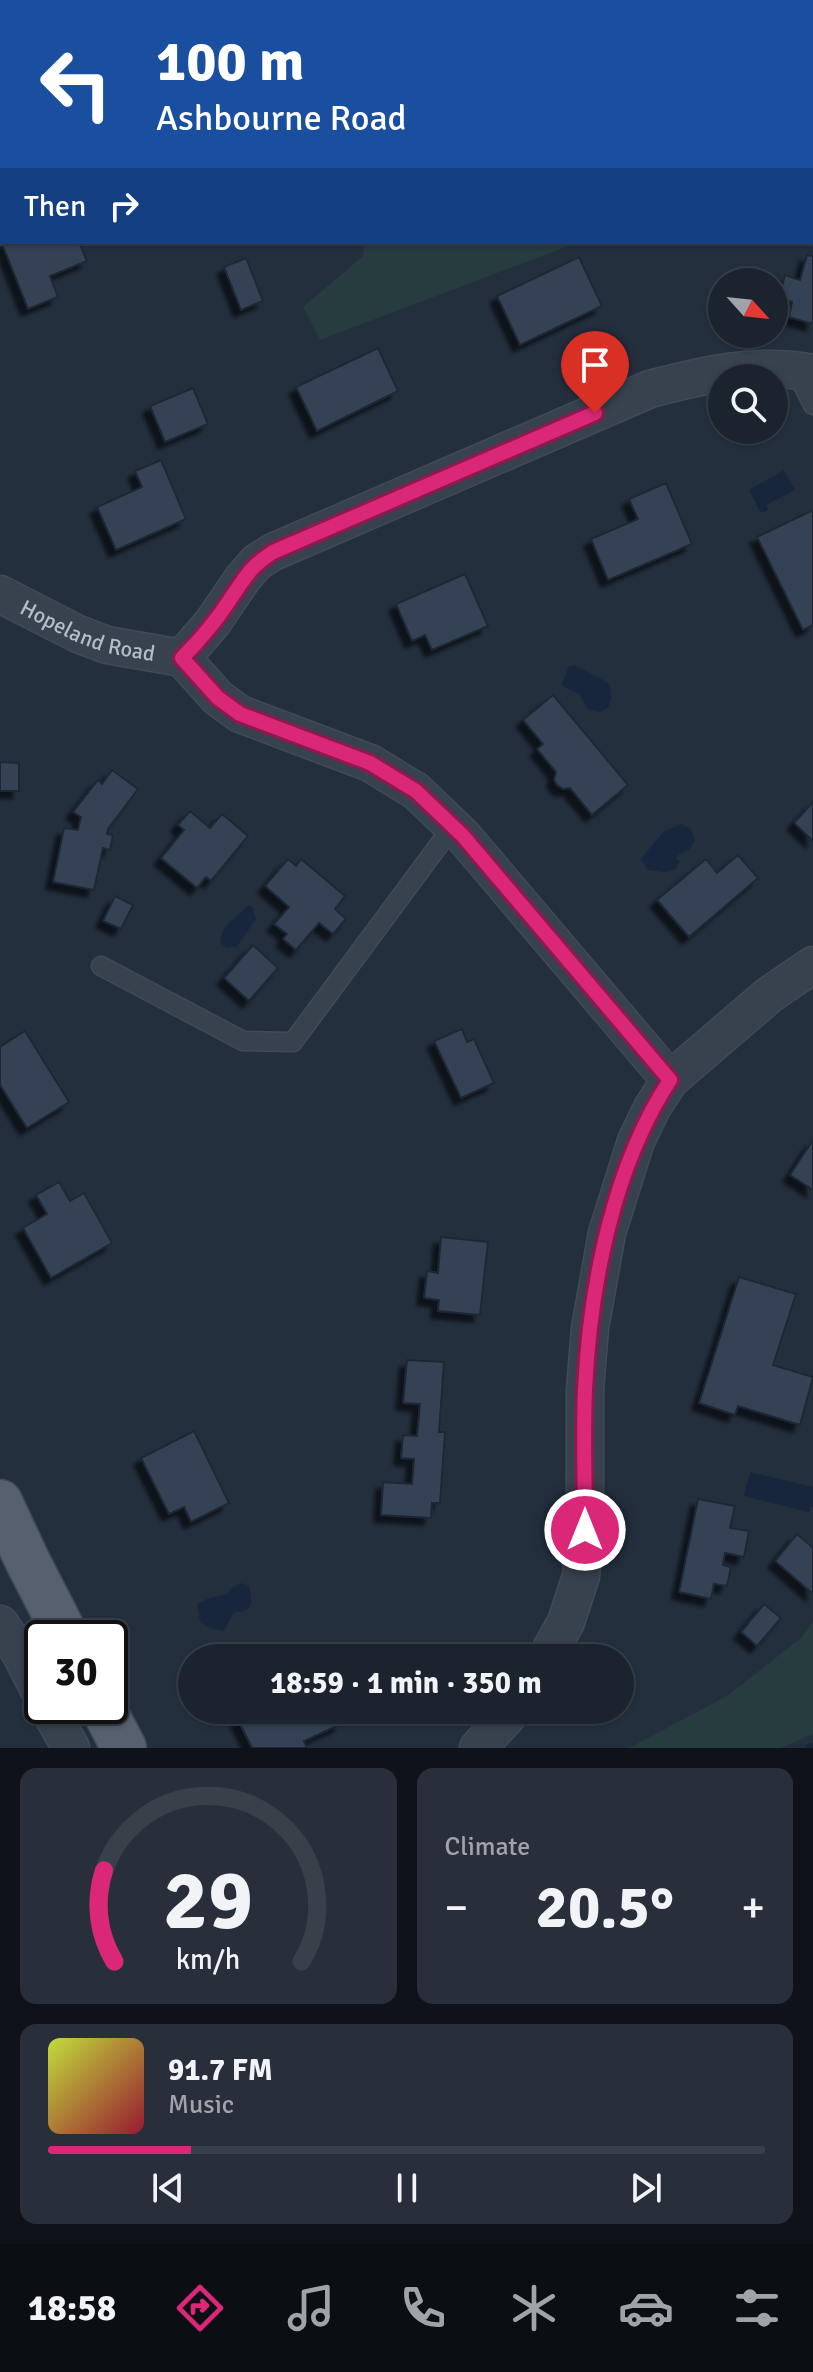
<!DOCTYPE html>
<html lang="en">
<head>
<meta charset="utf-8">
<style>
  :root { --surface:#1b232e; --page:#282f3a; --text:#f1f3f6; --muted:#a0a4aa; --line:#39404a; --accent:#db2777 }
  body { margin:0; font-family:Signika,sans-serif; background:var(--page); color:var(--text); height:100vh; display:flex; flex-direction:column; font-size:30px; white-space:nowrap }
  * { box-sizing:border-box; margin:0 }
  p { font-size:26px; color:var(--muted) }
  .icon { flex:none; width:44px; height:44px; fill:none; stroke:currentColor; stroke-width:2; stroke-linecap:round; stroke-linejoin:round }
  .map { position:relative; height:1748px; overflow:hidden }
  .panel { display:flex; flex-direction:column; gap:20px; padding:20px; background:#0f1319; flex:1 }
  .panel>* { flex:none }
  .guide { position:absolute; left:0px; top:0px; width:814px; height:244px; box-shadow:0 2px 6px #0004,0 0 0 2px var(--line); background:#1a4fa0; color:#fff; overflow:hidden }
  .needle { width:52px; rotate:117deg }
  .controls { position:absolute; left:708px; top:268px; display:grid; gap:16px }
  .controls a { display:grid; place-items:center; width:80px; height:80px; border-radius:50%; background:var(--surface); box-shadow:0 2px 6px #0004,0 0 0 2px var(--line); font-size:40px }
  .speed { position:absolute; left:24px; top:1620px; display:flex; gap:16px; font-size:40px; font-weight:700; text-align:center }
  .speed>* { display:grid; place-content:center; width:104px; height:104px; border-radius:50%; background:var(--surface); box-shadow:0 2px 6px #0004,0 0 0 2px var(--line); line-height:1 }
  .speed .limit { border:4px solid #111; border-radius:12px; background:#fff; color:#111 }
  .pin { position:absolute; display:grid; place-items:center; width:68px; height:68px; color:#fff; margin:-82px -34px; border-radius:50% 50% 50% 0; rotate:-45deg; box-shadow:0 0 8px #0007 }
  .pin .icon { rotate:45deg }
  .me { position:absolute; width:88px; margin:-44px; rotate:0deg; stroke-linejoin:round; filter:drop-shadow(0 0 6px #0008) }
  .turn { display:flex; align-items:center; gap:28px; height:168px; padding:0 24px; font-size:36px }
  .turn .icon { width:104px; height:104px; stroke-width:2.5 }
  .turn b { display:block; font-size:56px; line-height:68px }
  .then { display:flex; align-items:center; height:76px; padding:0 24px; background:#0003; gap:16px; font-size:30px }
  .big { font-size:60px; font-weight:700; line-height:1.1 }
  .panel .tile { flex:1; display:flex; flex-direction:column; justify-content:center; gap:12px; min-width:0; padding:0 28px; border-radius:16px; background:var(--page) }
  .panel .dial { align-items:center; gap:0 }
  .dial svg { height:208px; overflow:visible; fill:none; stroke:var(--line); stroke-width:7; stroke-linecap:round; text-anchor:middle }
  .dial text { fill:var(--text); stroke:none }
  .song { display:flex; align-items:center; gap:24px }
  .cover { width:96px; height:96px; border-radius:12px; background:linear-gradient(135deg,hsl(70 70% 55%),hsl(350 70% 35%)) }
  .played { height:8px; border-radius:4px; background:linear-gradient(90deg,var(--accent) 20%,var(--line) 20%) }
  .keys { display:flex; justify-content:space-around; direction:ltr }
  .heat { display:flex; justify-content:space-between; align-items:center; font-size:44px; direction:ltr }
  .panel .tiles { flex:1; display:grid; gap:20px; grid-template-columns:1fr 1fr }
  .tile:last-child { grid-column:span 2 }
  .trip { position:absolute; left:178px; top:1644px; width:456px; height:80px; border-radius:40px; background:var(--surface); box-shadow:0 2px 6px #0004,0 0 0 2px var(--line); font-weight:700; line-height:80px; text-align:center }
  .tab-bar { display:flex; height:128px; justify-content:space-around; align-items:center; background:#0b0e12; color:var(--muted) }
  .tab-bar .icon { width:56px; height:56px }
  .tab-bar .current { color:var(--accent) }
  .tab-bar b { font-size:36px; color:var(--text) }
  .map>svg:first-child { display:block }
</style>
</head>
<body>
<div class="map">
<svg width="813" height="1748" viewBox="0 0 813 1748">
  <defs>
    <filter id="shadow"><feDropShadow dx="-7" dy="7" stdDeviation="2" flood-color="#0009"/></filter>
  </defs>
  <rect width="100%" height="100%" fill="#242f3e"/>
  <g fill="#263c3f">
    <path d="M364,242H579L320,340L303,307L363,256Z"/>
    <path d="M813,1621V1734L781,1748H629L727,1696L801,1638Z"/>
  </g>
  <g fill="#17263c">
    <path d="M784,470L795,490L766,505L768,510L761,513L749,490Z"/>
    <path d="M575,665L610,684L611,699L608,708L600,712L587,709L580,695L561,685L569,666Z"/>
    <path d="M681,824L691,829L695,840L689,850L678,855L676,859L680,861L675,870L664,872L648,870L641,859L663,832Z"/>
    <path d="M249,905L254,909L253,912L256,919L237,946L226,948L220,942C222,923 237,918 249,905Z"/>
    <path d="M750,1472L813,1487V1507H810L809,1512L744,1496Z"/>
    <path d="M242,1583L249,1586C253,1602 253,1613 234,1612L224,1631L212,1629L200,1622L197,1604L209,1598L227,1594L231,1588Z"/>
  </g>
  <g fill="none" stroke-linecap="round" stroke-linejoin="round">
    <path stroke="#17263c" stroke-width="9" d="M810,1748L813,1747"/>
  </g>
  <g fill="#364354" stroke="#1f2835" stroke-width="2" filter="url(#shadow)">
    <path d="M1,241L79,242L87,261L50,276L58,297L28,309Z"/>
    <path d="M807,255L813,256V324L789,317L792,302L779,298L785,275L800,280Z"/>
    <path d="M579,257L602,306L520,345L497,296Z"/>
    <path d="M246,258L263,301L241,310L224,267Z"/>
    <path d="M378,348L398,391L317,431L296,387Z"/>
    <path d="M193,388L208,424L165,442L150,406Z"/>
    <path d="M161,460L186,519L116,550L97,507L142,487L135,471Z"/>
    <path d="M666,483L692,544L608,580L591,539L638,519L629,499Z"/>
    <path d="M813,510V625L803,630L757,537Z"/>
    <path d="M465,574L488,626L432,650L425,635L412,641L396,604Z"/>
    <path d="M553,695L628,785L592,815L570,788L563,789L557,785L554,780L556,772L537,749L543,744L523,720Z"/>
    <path d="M0,762L19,763V791H0Z"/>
    <path d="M112,770L138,789L108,829L107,834L113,835L110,850L103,848L94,890L53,882L64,828L78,830L81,817L73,812L98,780L102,784Z"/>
    <path d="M813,802V841L794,823Z"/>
    <path d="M190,811L210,828L222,814L248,836L211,881L206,877L197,888L161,858L184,830L178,825Z"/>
    <path d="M738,855L758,878L689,937L657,900L706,859L717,873Z"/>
    <path d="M288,859L296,866L301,859L345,896L335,909L346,919L333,934L319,923L296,950L283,939L287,934L274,924L289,907L265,886Z"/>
    <path d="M115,896L133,905L121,929L103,921Z"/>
    <path d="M253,945L278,968L249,1001L224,978Z"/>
    <path d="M462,1029L467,1042L474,1039L494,1083L461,1098L434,1041Z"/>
    <path d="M25,1031L69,1102L27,1128L0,1085V1047Z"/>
    <path d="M813,1140V1190L790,1175Z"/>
    <path d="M59,1182L70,1201L84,1193L112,1243L51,1278L23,1228L47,1214L36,1195Z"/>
    <path d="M441,1237L488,1242L480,1315L438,1311L439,1300L424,1298L427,1271L438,1273Z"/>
    <path d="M739,1277L796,1294L773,1365L813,1377L800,1425L738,1406L735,1415L699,1403Z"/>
    <path d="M407,1360L444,1362L439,1432H445L440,1503H432L431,1518L381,1515L383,1482L412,1484L414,1459L401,1458L403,1435L417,1436L420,1404L403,1403Z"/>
    <path d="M194,1431L229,1503L191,1522L184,1507L169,1514L141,1458Z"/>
    <path d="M698,1499L735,1506L730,1528L749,1531L744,1557L725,1553L723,1565L731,1567L727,1586L714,1584L711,1599L679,1592Z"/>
    <path d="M797,1534L813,1548V1594L775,1561Z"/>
    <path d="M764,1604L781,1618L757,1646L741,1632Z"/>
    <path d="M251,1710H334L341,1724L304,1741L307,1748H252L238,1720L252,1713Z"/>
  </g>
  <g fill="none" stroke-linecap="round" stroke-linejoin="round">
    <g stroke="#414a57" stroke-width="21">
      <g id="service">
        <path d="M795,369L813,405"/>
        <path d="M101,966L243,1041L293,1042L453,826"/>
      </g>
    </g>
    <g stroke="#414a57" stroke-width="39">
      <g id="minor">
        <path d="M43,0L44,2"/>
        <path d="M322,2L326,0"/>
        <path d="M0,146L2,145"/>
        <path id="s1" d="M0,594L78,634L107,645L182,658L213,622L243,578L257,562L273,552L650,389C704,375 757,362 813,373"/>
        <path d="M182,658L218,698L240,714L370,763L416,791L463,836L670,1080"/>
        <path d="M0,1624L19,1651L42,1696"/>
        <path d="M546,1658L566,1622L581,1576L585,1530V1390L590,1328L607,1233L636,1141L652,1108L670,1080L769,995L813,965"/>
        <path d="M47,1706L71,1748"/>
        <path d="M478,1748L513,1710"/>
      </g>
    </g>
    <g stroke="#414a57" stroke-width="47">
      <g id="primary">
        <path d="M0,1502L27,1560L67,1638"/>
        <path d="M102,1706L124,1748"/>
      </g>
    </g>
    <use href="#service" stroke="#38414e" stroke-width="18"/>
    <use href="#minor" stroke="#38414e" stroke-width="36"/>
    <use href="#primary" stroke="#56606e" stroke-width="44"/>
  </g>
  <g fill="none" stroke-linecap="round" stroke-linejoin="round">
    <g stroke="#8e194d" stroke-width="20">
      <path id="route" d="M585,1530C585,1483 583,1436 585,1389C590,1286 613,1167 670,1080L463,836L416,791L370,763L240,714L218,698L182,658C200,640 217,620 231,598C246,576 250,567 273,552L595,413"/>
    </g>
    <use href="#route" stroke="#db2777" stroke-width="14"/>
  </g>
  <g text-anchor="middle" stroke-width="8" stroke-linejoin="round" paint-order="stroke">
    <g font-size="22" fill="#b4bcc9" stroke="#1d2633">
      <text dy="8" stroke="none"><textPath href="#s1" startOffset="96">Hopeland Road</textPath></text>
    </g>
  </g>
</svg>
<div class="controls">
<a><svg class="needle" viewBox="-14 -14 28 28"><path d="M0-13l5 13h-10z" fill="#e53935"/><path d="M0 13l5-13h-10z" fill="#a0a4aa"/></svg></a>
<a><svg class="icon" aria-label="search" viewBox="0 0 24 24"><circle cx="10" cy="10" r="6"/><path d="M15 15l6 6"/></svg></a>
</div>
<div class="speed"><div class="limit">30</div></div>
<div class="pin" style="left:595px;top:413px;background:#d93025"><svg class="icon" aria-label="arrive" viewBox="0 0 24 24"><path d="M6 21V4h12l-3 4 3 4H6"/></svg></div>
<svg class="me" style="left:585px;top:1530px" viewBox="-20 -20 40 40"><circle r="17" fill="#db2777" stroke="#fff" stroke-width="3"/><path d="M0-11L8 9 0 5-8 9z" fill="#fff"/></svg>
<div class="trip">18:59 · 1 min · 350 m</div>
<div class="guide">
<div class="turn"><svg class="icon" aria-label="left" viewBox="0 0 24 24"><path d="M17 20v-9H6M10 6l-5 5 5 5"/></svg><div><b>100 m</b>Ashbourne Road</div></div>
<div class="then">Then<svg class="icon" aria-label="right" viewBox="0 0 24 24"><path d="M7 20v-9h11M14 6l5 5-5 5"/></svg></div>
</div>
</div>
<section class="panel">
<div class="tiles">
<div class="tile dial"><svg viewBox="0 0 100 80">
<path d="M14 69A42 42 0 1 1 86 69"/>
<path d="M14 69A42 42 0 0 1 10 34" stroke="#db2777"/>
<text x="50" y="56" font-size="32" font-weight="700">29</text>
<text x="50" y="72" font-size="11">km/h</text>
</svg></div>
<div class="tile"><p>Climate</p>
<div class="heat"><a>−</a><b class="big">20.5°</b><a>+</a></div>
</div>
<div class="tile">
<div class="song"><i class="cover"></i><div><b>91.7 FM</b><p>Music</p></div></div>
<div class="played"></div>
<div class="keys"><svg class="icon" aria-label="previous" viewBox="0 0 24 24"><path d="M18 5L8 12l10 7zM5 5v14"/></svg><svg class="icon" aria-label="pause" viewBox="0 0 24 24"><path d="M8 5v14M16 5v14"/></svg><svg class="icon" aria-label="next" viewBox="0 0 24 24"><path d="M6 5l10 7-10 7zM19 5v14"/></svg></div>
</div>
</div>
</section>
<nav class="tab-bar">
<b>18:58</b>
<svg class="icon current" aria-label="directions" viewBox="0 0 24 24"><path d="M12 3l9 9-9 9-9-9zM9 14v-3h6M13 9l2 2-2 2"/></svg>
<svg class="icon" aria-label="music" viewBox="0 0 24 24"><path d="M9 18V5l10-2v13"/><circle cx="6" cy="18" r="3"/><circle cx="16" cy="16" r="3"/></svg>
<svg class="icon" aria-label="phone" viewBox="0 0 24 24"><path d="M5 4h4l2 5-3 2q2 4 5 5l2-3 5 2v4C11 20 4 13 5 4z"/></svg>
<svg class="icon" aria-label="climate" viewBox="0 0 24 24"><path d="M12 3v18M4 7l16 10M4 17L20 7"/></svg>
<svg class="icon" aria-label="car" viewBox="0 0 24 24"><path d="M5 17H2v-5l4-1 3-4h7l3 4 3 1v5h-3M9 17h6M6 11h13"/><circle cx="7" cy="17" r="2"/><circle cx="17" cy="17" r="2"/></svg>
<svg class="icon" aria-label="filters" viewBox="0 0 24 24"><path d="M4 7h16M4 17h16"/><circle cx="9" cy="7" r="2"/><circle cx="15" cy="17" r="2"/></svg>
</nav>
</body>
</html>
